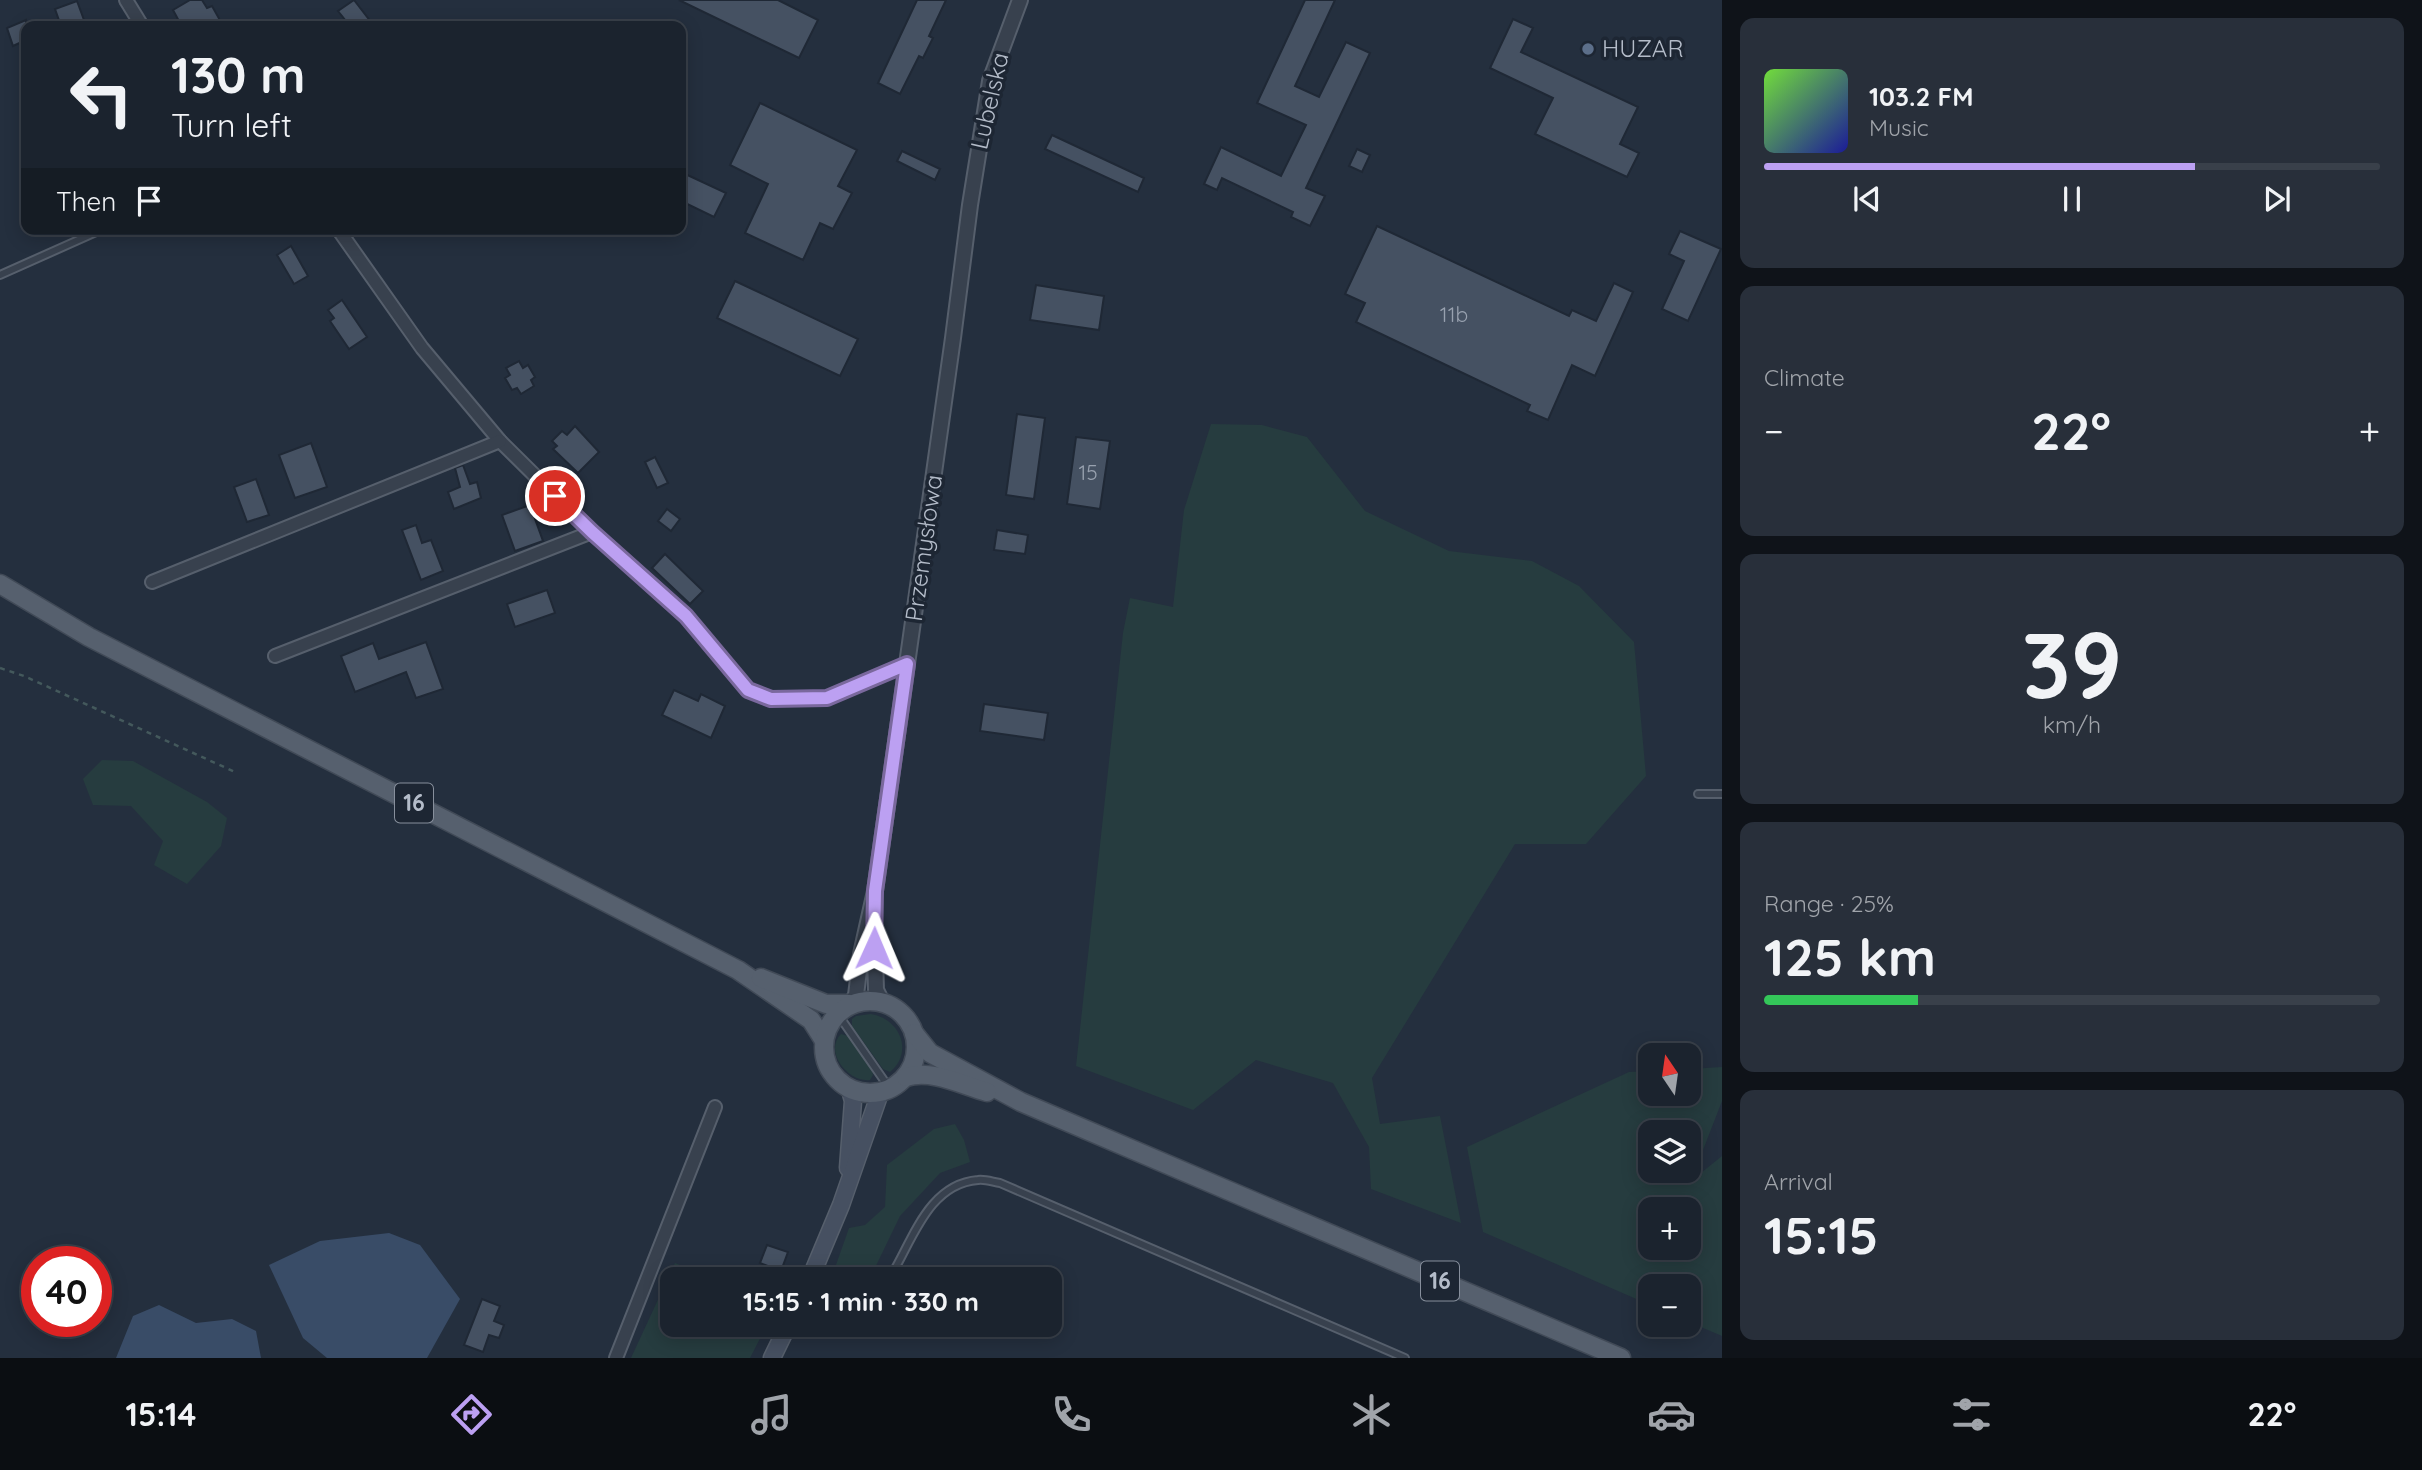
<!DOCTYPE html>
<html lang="en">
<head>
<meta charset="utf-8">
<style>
  :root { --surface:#1b232e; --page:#282f3a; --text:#f1f3f6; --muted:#a0a4aa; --line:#39404a; --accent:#bca0f2 }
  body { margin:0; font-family:Quicksand,sans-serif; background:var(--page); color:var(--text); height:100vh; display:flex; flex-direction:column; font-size:26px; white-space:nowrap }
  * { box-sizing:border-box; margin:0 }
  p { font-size:23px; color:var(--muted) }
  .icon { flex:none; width:38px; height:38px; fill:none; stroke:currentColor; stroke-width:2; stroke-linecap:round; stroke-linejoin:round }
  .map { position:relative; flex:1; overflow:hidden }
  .sheet { display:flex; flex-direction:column; gap:18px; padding:18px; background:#0f1319; width:700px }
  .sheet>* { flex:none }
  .hud { position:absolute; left:21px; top:21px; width:665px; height:214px; border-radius:14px; box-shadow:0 4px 18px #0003,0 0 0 2px var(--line); background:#1b232e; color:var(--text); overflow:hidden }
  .needle { width:46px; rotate:347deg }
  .buttons { position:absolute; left:1638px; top:1043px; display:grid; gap:14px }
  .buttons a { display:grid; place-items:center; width:63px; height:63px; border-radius:14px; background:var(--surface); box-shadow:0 4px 18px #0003,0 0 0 2px var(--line); font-size:35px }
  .speed { position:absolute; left:21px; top:1246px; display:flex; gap:14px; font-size:35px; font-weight:700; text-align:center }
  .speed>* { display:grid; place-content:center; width:91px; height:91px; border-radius:50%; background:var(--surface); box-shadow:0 4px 18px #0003,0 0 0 2px var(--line); line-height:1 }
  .speed .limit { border:10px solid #d22; background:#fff; color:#111 }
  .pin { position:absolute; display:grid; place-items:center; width:60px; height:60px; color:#fff; margin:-30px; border:4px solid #fff; border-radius:50%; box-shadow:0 2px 7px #0007 }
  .me { position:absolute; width:77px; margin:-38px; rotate:1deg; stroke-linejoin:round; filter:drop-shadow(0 0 5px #0008) }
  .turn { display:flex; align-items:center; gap:24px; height:147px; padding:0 35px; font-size:32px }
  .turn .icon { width:91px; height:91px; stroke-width:2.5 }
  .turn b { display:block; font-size:49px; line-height:60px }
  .then { display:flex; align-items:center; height:66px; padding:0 35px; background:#0003; gap:14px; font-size:26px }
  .big { font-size:52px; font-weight:700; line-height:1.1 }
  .sheet .card { flex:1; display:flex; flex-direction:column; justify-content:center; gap:10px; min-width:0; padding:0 24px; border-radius:14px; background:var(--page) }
  .sheet .dial { align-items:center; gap:0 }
  .dial b { font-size:91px; line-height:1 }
  .song { display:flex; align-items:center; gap:21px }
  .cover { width:84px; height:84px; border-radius:10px; background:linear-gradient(135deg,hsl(100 70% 55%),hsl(240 70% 35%)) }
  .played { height:7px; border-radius:4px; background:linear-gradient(90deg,var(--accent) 70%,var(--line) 70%) }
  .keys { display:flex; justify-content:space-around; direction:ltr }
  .heat { display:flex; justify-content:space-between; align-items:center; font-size:38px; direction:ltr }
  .charge { height:10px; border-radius:5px; background:linear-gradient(90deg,#34c759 25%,var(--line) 0) }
  .trip { position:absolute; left:660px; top:1267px; width:402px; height:70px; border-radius:14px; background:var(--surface); box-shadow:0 4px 18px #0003,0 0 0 2px var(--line); font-weight:700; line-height:70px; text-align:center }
  .tabs { display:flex; height:112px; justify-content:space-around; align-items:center; background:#0b0e12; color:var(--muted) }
  .tabs .icon { width:49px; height:49px }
  .tabs .current { color:var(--accent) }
  .tabs b { font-size:32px; color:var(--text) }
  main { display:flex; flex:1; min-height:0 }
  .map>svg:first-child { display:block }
</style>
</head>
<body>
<main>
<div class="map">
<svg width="1722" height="1358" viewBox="0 0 1722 1358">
  <rect width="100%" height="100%" fill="#242f3e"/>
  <g fill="#263c3f" fill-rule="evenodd">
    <path d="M1211,424L1262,425L1307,437L1365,511L1449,551L1532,561L1579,586L1634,642L1646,776L1586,844H1515L1372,1078L1380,1124L1440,1116L1461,1223L1371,1189L1369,1147L1333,1083L1256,1060L1193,1110L1076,1066L1123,633L1130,598L1173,607L1184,510Z"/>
    <path d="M102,760L133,761L207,802L227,818L221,846L187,884L154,865L163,841L131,806L93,805L83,779Z"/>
    <path d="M871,1014C900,1019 914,1052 890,1072L883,1069L852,1026V1019L856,1016Z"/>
    <path d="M841,1034L848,1036L872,1070L873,1075L870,1080C849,1083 823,1052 841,1034Z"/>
    <path d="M1722,1067V1101L1691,1181L1722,1156V1336L1689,1322V1286H1650V1305L1483,1232L1467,1147L1629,1072L1650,1071V1094H1689V1069ZM1689,1132V1171H1650V1132ZM1689,1209V1248H1650V1209Z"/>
    <path d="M955,1124L964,1140L970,1162L940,1173L900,1216L873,1272L856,1279H831L849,1228L865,1225L885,1207L887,1165L934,1129Z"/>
    <path d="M675,1263L713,1279H672V1325H767L750,1358H631Z"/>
  </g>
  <g fill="#394c67">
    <path d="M389,1233L420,1245L460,1299L427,1358H327L303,1338L269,1265L320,1241Z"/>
    <path d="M159,1305L196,1323L232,1319L256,1331L261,1358H116L133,1316Z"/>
  </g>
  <g fill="#455162" stroke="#1f2835" stroke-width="2">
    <path d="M190,0H202L207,8L212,6L221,22L214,26H188L184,21L180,23L173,10Z"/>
    <path d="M354,0L374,26H350L338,11Z"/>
    <path d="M679,0H778L818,20L799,58Z"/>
    <path d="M917,0H946L929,36L933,38L923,58L919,56L900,94L878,83Z"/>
    <path d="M1305,0H1335L1295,86L1319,97L1346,42L1370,53L1306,188L1325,196L1310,226L1291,217L1293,212L1222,178L1217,190L1204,184L1221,147L1281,176L1306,125L1257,103Z"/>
    <path d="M77,1L84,20L61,26L55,9Z"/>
    <path d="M1513,19L1533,28L1521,52L1638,107L1620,144L1639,153L1627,177L1535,134L1553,98L1490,68Z"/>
    <path d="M26,20V40L13,46L7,28Z"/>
    <path d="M760,103L857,150L838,186L852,193L833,229L820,223L803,260L745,233L768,184L730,165Z"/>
    <path d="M1052,135L1144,178L1138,192L1045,149Z"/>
    <path d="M1357,149L1370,155L1362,172L1349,166Z"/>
    <path d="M902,151L940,169L935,180L897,161Z"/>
    <path d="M681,172L726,193L714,217L681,201Z"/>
    <path d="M1377,226L1569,316L1572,310L1596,321L1614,283L1633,292L1595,376L1572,365L1548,420L1527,411L1530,405L1356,322L1365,303L1345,294Z"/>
    <path d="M1680,231L1721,249L1688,321L1662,309L1684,261L1669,254Z"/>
    <path d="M291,246L308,276L294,284L277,255Z"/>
    <path d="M735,281L858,339L840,376L717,318Z"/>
    <path d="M1036,285L1104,296L1099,330L1030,320Z"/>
    <path d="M342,300L367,337L349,349L330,321L334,318L328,310Z"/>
    <path d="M519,361L523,368L528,365L535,377L531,380L534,386L521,394L517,388L512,390L505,378L510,375L506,368Z"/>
    <path d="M1017,414L1045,418L1034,499L1006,495Z"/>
    <path d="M575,426L599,452L578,473L553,449L557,446L552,441L562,431L567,435Z"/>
    <path d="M1076,437L1110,441L1100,509L1067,504Z"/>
    <path d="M311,443L327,487L295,498L279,455Z"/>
    <path d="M655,457L668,483L657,488L645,462Z"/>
    <path d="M463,465L470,484L477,482L481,498L454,509L448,492L460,487L455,468Z"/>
    <path d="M256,479L269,515L247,522L234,487Z"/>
    <path d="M530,505L543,541L515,551L502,515Z"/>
    <path d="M667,509L680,519L671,531L658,521Z"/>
    <path d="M416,525L422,543L431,540L443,571L421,580L402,530Z"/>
    <path d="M997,530L1028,535L1025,554L994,550Z"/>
    <path d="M665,554L703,591L690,604L652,568Z"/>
    <path d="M547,590L555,613L515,627L507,604Z"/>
    <path d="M426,642L443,689L416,698L406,672L355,692L341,656L373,643L379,659Z"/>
    <path d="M674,690L698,701L701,694L725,706L711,738L662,715Z"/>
    <path d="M984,704L1048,713L1044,740L980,731Z"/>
    <path d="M767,1245L788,1252L781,1271L760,1263Z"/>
    <path d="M482,1299L500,1306L494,1321L504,1325L499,1338L489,1335L483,1352L464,1345Z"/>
  </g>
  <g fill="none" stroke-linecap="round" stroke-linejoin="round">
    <g stroke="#565f6c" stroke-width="10">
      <g id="service">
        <path d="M0,275L103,229"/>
        <path d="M1698,794H1722"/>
        <path d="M837,1013L890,1089"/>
        <path d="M889,1279C912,1243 927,1184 978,1180C985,1179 993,1182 1000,1183L1405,1358"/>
      </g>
    </g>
    <g stroke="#565f6c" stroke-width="16">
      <g id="minor">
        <path d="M126,0L142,26"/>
        <path d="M338,229L422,348L500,441L592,532L686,616L748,690L771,699L827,698L907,664"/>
        <path d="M152,582L500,441"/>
        <path d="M275,656L592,532"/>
        <path d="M616,1358L715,1107"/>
      </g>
    </g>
    <g stroke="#565f6c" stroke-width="18">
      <g id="tertiary">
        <path d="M874,924L876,990L882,1002"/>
        <path d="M851,1004L856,995L861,954L875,891L953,338L970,205L990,81L1020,0"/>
      </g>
    </g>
    <g stroke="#565f6c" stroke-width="19">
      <g id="secondary">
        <path d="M848,1168L853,1101L850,1090"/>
        <path d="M810,1279L841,1205L880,1093"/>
        <path d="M772,1358L788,1325"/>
      </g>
    </g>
    <g stroke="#414a57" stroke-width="21">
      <g id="primary">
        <path d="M0,584L89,637L738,970L811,1020L823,1039"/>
        <path d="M761,978L826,1004H850"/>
        <circle cx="870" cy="1047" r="46"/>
        <path d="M914,1033L930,1053L1021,1102L1621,1358"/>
        <path d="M906,1077C932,1069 962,1085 987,1092"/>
      </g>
    </g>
    <path stroke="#44595c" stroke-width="2.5" stroke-dasharray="5 5" stroke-linecap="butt" d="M0,668L24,676L235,772"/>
    <use href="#service" stroke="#38414e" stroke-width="6"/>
    <use href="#minor" stroke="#38414e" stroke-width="12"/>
    <use href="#tertiary" stroke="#38414e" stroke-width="14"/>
    <use href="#secondary" stroke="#465061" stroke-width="16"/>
    <use href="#primary" stroke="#56606e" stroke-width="18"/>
  </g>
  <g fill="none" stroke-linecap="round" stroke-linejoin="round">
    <g stroke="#7a689d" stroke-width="18">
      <path id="route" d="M555,496L592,532L686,616L748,690L771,699L827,698L907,664L875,891L874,948"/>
    </g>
    <use href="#route" stroke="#bca0f2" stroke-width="12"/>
  </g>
  <circle fill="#5c6f8a" stroke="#1d2633" stroke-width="2.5" cx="1588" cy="49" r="7"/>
  <g text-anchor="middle" stroke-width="7" stroke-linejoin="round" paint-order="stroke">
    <g font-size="21" fill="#98a1af">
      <text x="1454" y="322">11b</text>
      <text x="1088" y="480">15</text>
    </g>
    <g fill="#1d2633" stroke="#878f9c" stroke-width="2">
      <rect x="395" y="783.5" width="38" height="39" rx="5"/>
      <rect x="1421" y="1261.5" width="38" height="39" rx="5"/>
    </g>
    <g font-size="23" font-weight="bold" fill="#b4bcc9">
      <text x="414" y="811">16</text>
      <text x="1440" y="1289">16</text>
    </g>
    <g font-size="24" fill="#b4bcc9" stroke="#1d2633" text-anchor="start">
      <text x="1602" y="57">HUZAR</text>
    </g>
    <g font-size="24" fill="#b4bcc9" stroke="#1d2633">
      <text transform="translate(990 101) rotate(-77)" y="8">Lubelska</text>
      <text transform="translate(924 548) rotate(-82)" y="8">Przemysłowa</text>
    </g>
  </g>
</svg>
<div class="buttons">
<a><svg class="needle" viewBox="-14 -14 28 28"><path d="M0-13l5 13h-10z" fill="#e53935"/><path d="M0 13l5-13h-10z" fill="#a0a4aa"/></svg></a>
<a><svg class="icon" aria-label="layers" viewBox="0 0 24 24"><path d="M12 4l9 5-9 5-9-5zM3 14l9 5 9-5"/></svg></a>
<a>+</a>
<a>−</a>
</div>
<div class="speed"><div class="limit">40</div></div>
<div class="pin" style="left:555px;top:496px;background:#d93025"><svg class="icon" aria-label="arrive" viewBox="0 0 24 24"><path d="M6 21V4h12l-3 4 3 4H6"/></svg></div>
<svg class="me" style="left:874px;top:948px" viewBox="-20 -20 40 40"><path d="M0-17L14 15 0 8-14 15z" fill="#bca0f2" stroke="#fff" stroke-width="4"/></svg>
<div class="trip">15:15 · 1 min · 330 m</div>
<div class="hud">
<div class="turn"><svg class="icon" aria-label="left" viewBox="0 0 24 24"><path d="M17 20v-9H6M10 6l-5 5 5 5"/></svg><div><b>130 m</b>Turn left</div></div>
<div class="then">Then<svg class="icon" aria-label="arrive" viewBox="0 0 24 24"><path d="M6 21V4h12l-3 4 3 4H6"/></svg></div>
</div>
</div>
<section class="sheet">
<div class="card">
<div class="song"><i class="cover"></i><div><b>103.2 FM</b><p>Music</p></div></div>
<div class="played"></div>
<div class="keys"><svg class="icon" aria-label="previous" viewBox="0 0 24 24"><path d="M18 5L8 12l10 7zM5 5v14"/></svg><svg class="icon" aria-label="pause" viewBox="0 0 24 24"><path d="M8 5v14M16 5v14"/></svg><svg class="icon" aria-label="next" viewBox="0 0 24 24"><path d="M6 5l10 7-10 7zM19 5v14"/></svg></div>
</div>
<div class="card"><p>Climate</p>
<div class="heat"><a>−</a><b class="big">22°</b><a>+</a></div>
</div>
<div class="card dial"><b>39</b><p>km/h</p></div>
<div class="card"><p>Range · 25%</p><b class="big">125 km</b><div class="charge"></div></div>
<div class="card"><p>Arrival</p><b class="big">15:15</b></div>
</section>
</main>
<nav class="tabs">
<b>15:14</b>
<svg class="icon current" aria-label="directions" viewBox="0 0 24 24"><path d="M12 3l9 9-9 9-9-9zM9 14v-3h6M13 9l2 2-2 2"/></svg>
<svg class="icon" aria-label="music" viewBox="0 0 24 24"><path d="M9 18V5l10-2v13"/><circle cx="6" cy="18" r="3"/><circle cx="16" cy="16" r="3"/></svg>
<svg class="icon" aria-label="phone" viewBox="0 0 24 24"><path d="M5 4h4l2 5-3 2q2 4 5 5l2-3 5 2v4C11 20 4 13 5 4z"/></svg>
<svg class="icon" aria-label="climate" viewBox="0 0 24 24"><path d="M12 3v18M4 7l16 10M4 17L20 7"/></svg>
<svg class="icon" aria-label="car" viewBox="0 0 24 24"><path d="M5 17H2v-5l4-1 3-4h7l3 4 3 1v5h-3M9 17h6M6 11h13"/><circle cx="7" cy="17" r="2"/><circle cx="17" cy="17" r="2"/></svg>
<svg class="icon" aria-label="filters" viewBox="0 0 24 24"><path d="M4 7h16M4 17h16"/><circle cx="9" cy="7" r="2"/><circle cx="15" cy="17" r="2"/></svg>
<b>22°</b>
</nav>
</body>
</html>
